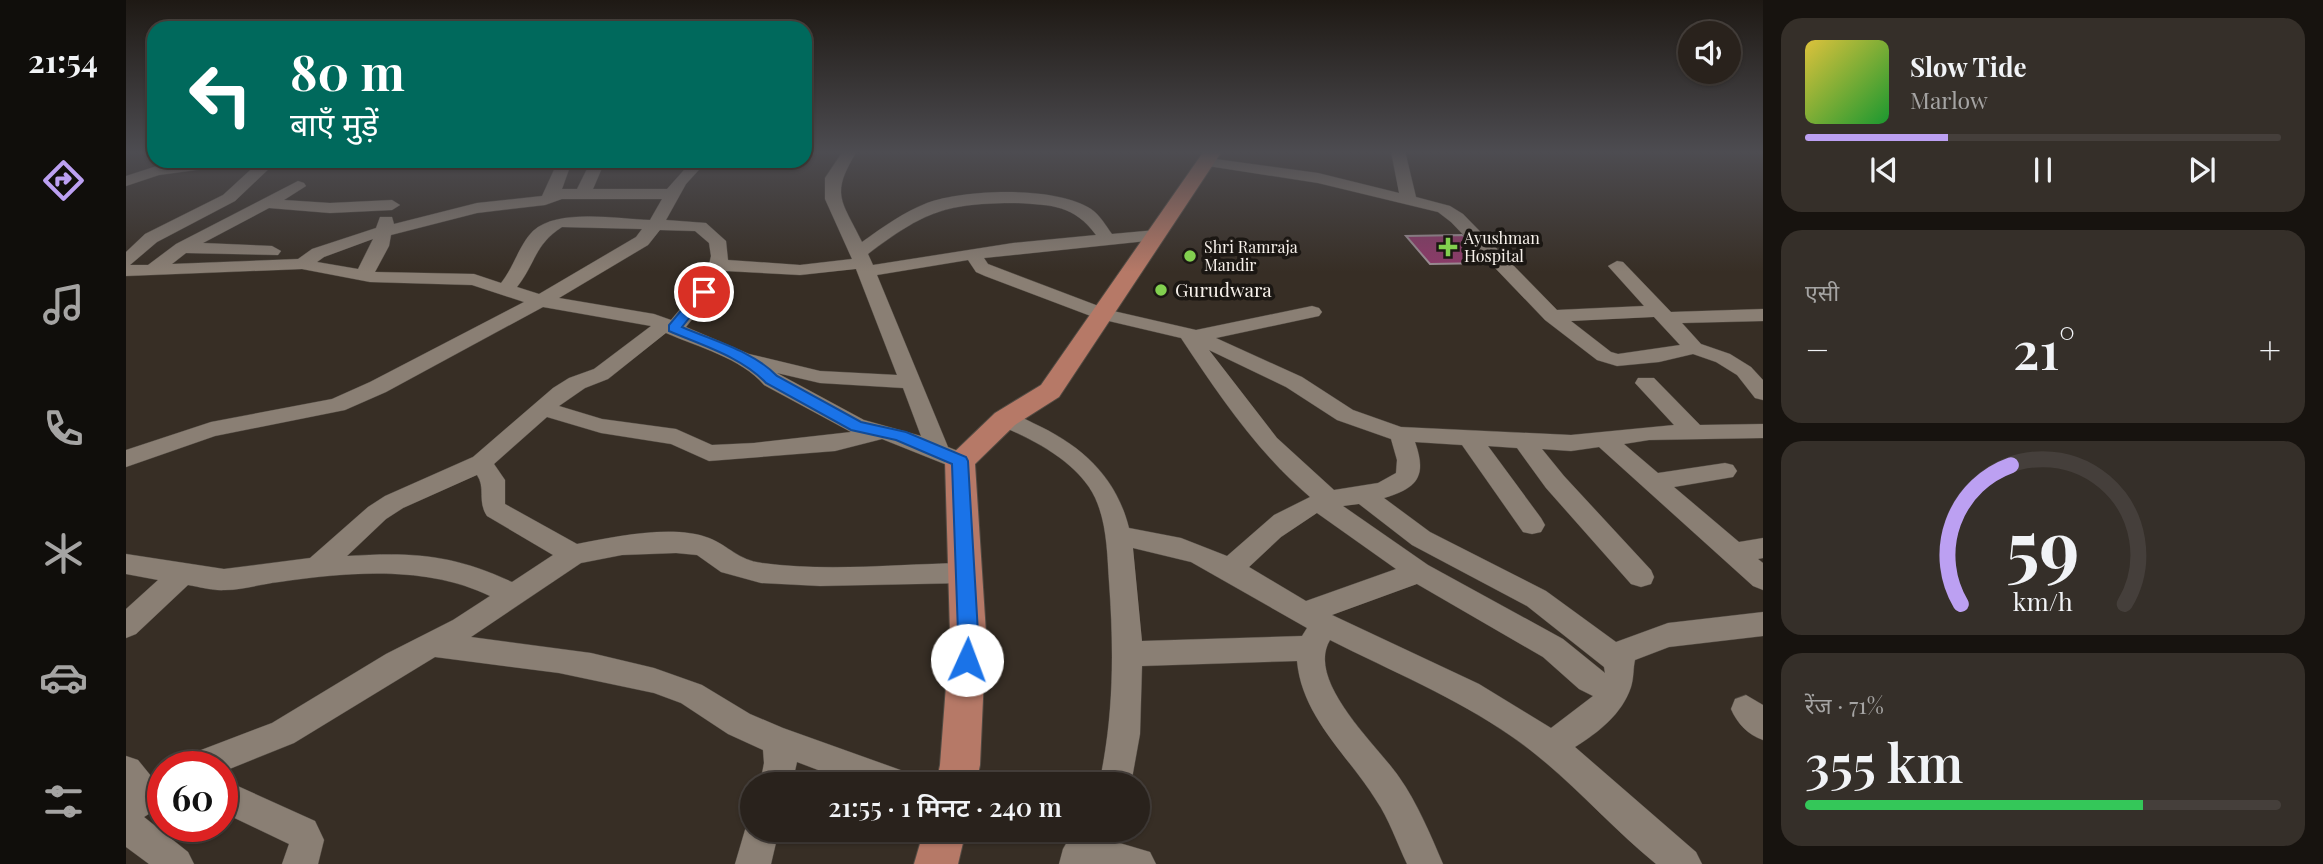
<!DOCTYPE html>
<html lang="hi">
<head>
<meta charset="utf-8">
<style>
  :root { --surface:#29221c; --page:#352f29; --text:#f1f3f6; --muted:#a5a4a3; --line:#453f3b; --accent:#bca0f2 }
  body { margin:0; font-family:"Playfair Display","Noto Sans Devanagari",serif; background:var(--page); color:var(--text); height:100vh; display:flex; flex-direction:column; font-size:26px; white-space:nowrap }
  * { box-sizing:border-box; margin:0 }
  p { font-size:23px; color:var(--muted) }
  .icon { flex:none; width:38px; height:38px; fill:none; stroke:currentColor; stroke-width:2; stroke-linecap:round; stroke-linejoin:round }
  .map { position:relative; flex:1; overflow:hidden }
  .sheet { display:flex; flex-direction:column; gap:18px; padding:18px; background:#17130f; width:560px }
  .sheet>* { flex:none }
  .hud { position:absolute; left:21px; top:21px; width:665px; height:147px; border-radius:21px; box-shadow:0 2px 5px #0004,0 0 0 2px var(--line); background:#00695c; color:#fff; overflow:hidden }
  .tools { position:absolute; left:1552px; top:21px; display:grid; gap:14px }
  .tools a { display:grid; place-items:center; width:63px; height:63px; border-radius:50%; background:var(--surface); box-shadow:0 2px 5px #0004,0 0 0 2px var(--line); font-size:35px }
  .speed { position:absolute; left:21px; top:751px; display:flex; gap:14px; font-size:35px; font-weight:700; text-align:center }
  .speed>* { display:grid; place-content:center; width:91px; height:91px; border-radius:50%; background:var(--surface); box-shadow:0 2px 5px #0004,0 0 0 2px var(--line); line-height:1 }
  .speed .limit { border:10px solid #d22; background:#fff; color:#111 }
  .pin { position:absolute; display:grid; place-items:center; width:60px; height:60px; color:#fff; margin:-30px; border:4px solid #fff; border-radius:50%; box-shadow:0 2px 7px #0007 }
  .me { position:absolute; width:77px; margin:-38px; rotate:2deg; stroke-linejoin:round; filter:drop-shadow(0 0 5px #0008) }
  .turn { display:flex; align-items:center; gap:24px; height:147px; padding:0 28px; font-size:32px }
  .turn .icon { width:91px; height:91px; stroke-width:2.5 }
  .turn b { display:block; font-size:49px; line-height:60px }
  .big { font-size:52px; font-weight:600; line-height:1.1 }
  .sheet .widget { flex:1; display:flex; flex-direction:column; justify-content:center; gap:10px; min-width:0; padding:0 24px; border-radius:21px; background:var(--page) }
  .sheet .dial { align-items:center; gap:0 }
  .dial svg { height:182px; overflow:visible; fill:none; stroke:var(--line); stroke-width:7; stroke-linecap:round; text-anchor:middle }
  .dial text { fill:var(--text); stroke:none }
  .song { display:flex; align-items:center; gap:21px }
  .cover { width:84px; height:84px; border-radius:10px; background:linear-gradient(135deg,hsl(50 70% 55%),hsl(130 70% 35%)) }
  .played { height:7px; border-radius:4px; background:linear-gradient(90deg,var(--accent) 30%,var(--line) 30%) }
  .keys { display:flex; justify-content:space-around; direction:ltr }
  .heat { display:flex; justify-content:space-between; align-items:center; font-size:38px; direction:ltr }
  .charge { height:10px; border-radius:5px; background:linear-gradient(90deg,#34c759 71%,var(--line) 0) }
  .trip { position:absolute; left:614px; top:772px; width:410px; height:70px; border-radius:35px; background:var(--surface); box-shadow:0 2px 5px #0004,0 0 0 2px var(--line); font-weight:600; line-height:70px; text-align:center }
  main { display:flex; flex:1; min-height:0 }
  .dock { display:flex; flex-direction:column; width:126px; justify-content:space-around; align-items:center; background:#100e0b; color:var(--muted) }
  .dock .icon { width:49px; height:49px }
  .dock .selected { color:var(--accent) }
  .dock b { font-size:32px; color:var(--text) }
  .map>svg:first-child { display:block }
</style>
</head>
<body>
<main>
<nav class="dock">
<b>21:54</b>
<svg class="icon selected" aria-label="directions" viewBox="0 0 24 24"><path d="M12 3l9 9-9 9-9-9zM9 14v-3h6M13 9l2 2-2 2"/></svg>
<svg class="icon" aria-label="music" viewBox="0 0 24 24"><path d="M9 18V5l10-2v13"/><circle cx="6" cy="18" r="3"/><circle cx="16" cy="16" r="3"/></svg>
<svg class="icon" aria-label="phone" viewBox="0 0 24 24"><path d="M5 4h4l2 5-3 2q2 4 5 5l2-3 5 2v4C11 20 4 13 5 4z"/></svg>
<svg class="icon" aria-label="climate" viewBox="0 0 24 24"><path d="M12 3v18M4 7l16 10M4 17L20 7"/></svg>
<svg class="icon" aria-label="car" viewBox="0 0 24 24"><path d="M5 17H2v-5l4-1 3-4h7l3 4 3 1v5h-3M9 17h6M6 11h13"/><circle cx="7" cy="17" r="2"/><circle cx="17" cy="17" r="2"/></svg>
<svg class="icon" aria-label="filters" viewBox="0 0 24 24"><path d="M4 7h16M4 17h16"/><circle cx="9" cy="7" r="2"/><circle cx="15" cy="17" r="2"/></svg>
</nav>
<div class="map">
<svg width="1637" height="864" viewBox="0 0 1637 864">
  <rect width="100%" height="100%" fill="#372e25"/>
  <path fill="#8f3a6a" stroke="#9e8e95" stroke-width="2" d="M1337,235L1363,263L1304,264L1280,236Z"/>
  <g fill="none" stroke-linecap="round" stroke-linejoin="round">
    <g stroke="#524b43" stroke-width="1">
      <g id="minor">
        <path d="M717,151H731C704,195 715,199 736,242C757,227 778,212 801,203C840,189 930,186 965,209C974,215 980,226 986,234L1030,230L1039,235L1030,240L858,258L862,264L983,310L1070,330L1186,306L1193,308L1196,312L1193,316L1090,338L1176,377L1227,410L1275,427L1445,435L1548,425L1509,383L1512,378H1528L1574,425L1637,424V438L1523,440L1498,444L1532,473L1599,463L1607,465L1611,471L1607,477L1548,487L1613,542L1637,538V558L1632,559L1637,563V590L1627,586L1473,447L1445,451L1416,449L1438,476L1525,570L1528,577L1525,584L1515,587L1505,584L1420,488L1391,448L1362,446L1415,518L1419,525L1415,532L1406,534L1397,532L1336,445L1289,442C1301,476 1292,488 1258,498L1304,532L1420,591L1490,642L1542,623L1637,612V636L1543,647L1509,660C1507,668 1508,678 1505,687C1496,714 1473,732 1449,747L1570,852L1576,864H1530C1480,823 1438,772 1385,736C1329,697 1265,671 1204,640C1179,681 1252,746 1273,777C1291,802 1305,836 1317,864H1281C1271,843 1263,819 1250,800C1222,755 1176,717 1171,661L1016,666L1014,734L1005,784H973C988,716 988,650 983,581C981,551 981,514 963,487C941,456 905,439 871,424L868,419L871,414C884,410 895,417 907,423C955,445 990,476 1003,528L1055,538L1101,556L1148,515L1184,497C1131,452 1093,395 1055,338L970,318L859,276L850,272L842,260L751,275L822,447L842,455L846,461L842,467L834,469L826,467L756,439L709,451L583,461L545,444L475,433L421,417L368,464L379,480V504L451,544C488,537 547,524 583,538C603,546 612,560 636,563C702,572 772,564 839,563L848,566L852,573L848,580L839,583L694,586L635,583L595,572L571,555L550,553L496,555L455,563L345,637L465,653L528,668L576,685L624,714L657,728L780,772L784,784H729L671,762L666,784H634L638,763L637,750L602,734L555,703L528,693L433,673L309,657L168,743L96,772V766H57L62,755L146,723L260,654L327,620L364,596C300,565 222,572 153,582C135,584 117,590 99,590C88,591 74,587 62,585L10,634L0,638V609L32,580L0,574V554L98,569L184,558L242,507L259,496L347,457L427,388L443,378L468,369L525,326L417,307L260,392L219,410L89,436L0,467V450L85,422L206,399L244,382L398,302L346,285L244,282L176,269L0,276V252L19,234L97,195L134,161H151L109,201L31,242L4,265H22L50,244L172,181L178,183L180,186L158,200L204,203L266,200L274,205L266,210L204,213L143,208L77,243L146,246L155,251L152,255L60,253L46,264L172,259L186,249L250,228L254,217H266L268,224L351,203L416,196L432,161H446L436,189H451L465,161H479L467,189H541L566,161H581L560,184L540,220L580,223L600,241L602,260L674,265L726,259L699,199V178ZM436,199H536L524,220C491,219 432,208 407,231C393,245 388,267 375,283L348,274L249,272L263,246L265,235L351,213L419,205ZM891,203C926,205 948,205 970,235L887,243L747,265L742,254C799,211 820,203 891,203ZM436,227L516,229L510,237L413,294L391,287C410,263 408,245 436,227ZM534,230L569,231L583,243L585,256L580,278L545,320L528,314L433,298L522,245ZM247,239L232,269L191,262L198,257ZM730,269L771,375L694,371L623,354L560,327L595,283L600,271L674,275ZM540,333C572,347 615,358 638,385L725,432L628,443L586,445L550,429L476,419L433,406L459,388L482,379ZM1083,350L1160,387L1211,420L1265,439L1271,460L1270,473L1252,483L1208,490L1151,438ZM651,373L694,383L777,388L795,436L738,420ZM351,475C360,488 351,501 361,516L427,555L386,582C326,554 286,552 221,556L260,519L277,508ZM1233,504L1286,545L1401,606L1478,667L1479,673L1437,639L1302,565L1217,506ZM1191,513L1270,569L1180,601L1123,567L1155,537ZM1007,548L1065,562L1181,628L1176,636L1016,641ZM1291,584L1417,657L1453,689L1467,696L1425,728L1353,684L1206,615Z"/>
        <path d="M1265,151H1279L1290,197L1324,206L1337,214L1431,310L1518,306L1482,266L1491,261L1497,262L1545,312L1637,309V321L1556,323L1575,344L1604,354L1625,367L1637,380V400L1629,398L1611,375L1590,362L1567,354L1533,362L1491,366L1471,360L1419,320L1325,222L1312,212L1192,183L1082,166L1075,162L1082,158L1192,173L1273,193ZM1528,317L1554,345L1492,354L1485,352L1445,321Z"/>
        <path d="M73,161H114L107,165L33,175L0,186V176L31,166Z"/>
        <path d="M1620,695L1637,705V740C1622,735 1611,723 1605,709L1609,699Z"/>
        <path d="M0,756L12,760L25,776L37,771V805L18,817L62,852L68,864H23L0,847Z"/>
        <path d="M96,779L189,821L198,840L192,864H156L163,844L96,812Z"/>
        <path d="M626,817V830H653L645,864H609L619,830Z"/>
        <path d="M948,830H984L980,839L1024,852L1030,864H933L937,849Z"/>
      </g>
    </g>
    <g stroke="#524b43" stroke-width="2">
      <g id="major">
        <path d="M1078,151H1096L933,397L889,425L849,464L860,633L854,765L850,784H810L814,765L824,633L819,461L869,413L915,385Z"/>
        <path d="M798,830H840L832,864H788Z"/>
      </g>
    </g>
    <use href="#minor" fill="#8a7f74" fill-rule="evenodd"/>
    <use href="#major" fill="#b67967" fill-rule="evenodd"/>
  </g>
  <linearGradient id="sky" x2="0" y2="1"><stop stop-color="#1e1914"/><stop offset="0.56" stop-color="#4d4c51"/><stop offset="1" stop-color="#4d4c51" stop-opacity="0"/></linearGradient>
  <rect width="1637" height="272" fill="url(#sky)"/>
  <path fill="#1a73e8" stroke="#114b97" stroke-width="2" d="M578,288L584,292L556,327C588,341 627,351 651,376L735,422L780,432L840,457L842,461L852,633L851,660L848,666L841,668L833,666L830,660L832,633L826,464L770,440L725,430L640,383C616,357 575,345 543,331V325L573,289Z"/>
  <g fill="#82d04f" stroke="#1b1713" stroke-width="2.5">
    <path d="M1318.5 236.5h7v7h7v7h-7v7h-7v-7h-7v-7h7z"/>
    <circle cx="1064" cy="256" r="7"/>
    <circle cx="1035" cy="290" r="7"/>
  </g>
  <g text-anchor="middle" stroke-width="7" stroke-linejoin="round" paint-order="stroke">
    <g font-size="16" fill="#f8f2ec" stroke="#1b1713" text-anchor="start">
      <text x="1338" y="244">Ayushman<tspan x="1338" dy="18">Hospital</tspan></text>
      <text x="1078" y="253">Shri Ramraja<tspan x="1078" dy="18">Mandir</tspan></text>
    </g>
    <g font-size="19" fill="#f8f2ec" stroke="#1b1713" text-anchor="start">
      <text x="1049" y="297">Gurudwara</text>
    </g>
  </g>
</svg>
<div class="tools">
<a><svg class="icon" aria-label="sound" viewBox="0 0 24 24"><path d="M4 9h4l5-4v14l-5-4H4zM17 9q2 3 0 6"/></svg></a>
</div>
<div class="speed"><div class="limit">60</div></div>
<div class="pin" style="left:578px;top:292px;background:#d93025"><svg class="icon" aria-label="arrive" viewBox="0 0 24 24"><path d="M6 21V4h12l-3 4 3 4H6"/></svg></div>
<svg class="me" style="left:841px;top:660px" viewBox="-20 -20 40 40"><circle r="19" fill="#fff"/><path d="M0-13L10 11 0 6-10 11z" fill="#1a73e8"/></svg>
<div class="trip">21:55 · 1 मिनट · 240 m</div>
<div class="hud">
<div class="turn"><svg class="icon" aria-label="left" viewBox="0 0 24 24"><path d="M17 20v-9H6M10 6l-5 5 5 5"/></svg><div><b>80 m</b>बाएँ मुड़ें</div></div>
</div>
</div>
<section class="sheet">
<div class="widget">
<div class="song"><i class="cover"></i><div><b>Slow Tide</b><p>Marlow</p></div></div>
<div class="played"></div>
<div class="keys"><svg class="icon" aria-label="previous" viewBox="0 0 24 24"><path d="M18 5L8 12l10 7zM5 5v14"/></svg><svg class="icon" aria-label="pause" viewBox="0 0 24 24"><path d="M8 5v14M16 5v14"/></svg><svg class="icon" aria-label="next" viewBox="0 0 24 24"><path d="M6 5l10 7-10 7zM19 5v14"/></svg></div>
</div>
<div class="widget"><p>एसी</p>
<div class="heat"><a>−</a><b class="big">21°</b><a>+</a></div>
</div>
<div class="widget dial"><svg viewBox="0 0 100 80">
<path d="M14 69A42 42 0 1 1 86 69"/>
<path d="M14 69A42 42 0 0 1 36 8" stroke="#bca0f2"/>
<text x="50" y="56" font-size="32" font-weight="700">59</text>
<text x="50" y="72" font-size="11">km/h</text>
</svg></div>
<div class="widget"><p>रेंज · 71%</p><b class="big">355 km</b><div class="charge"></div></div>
</section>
</main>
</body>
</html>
